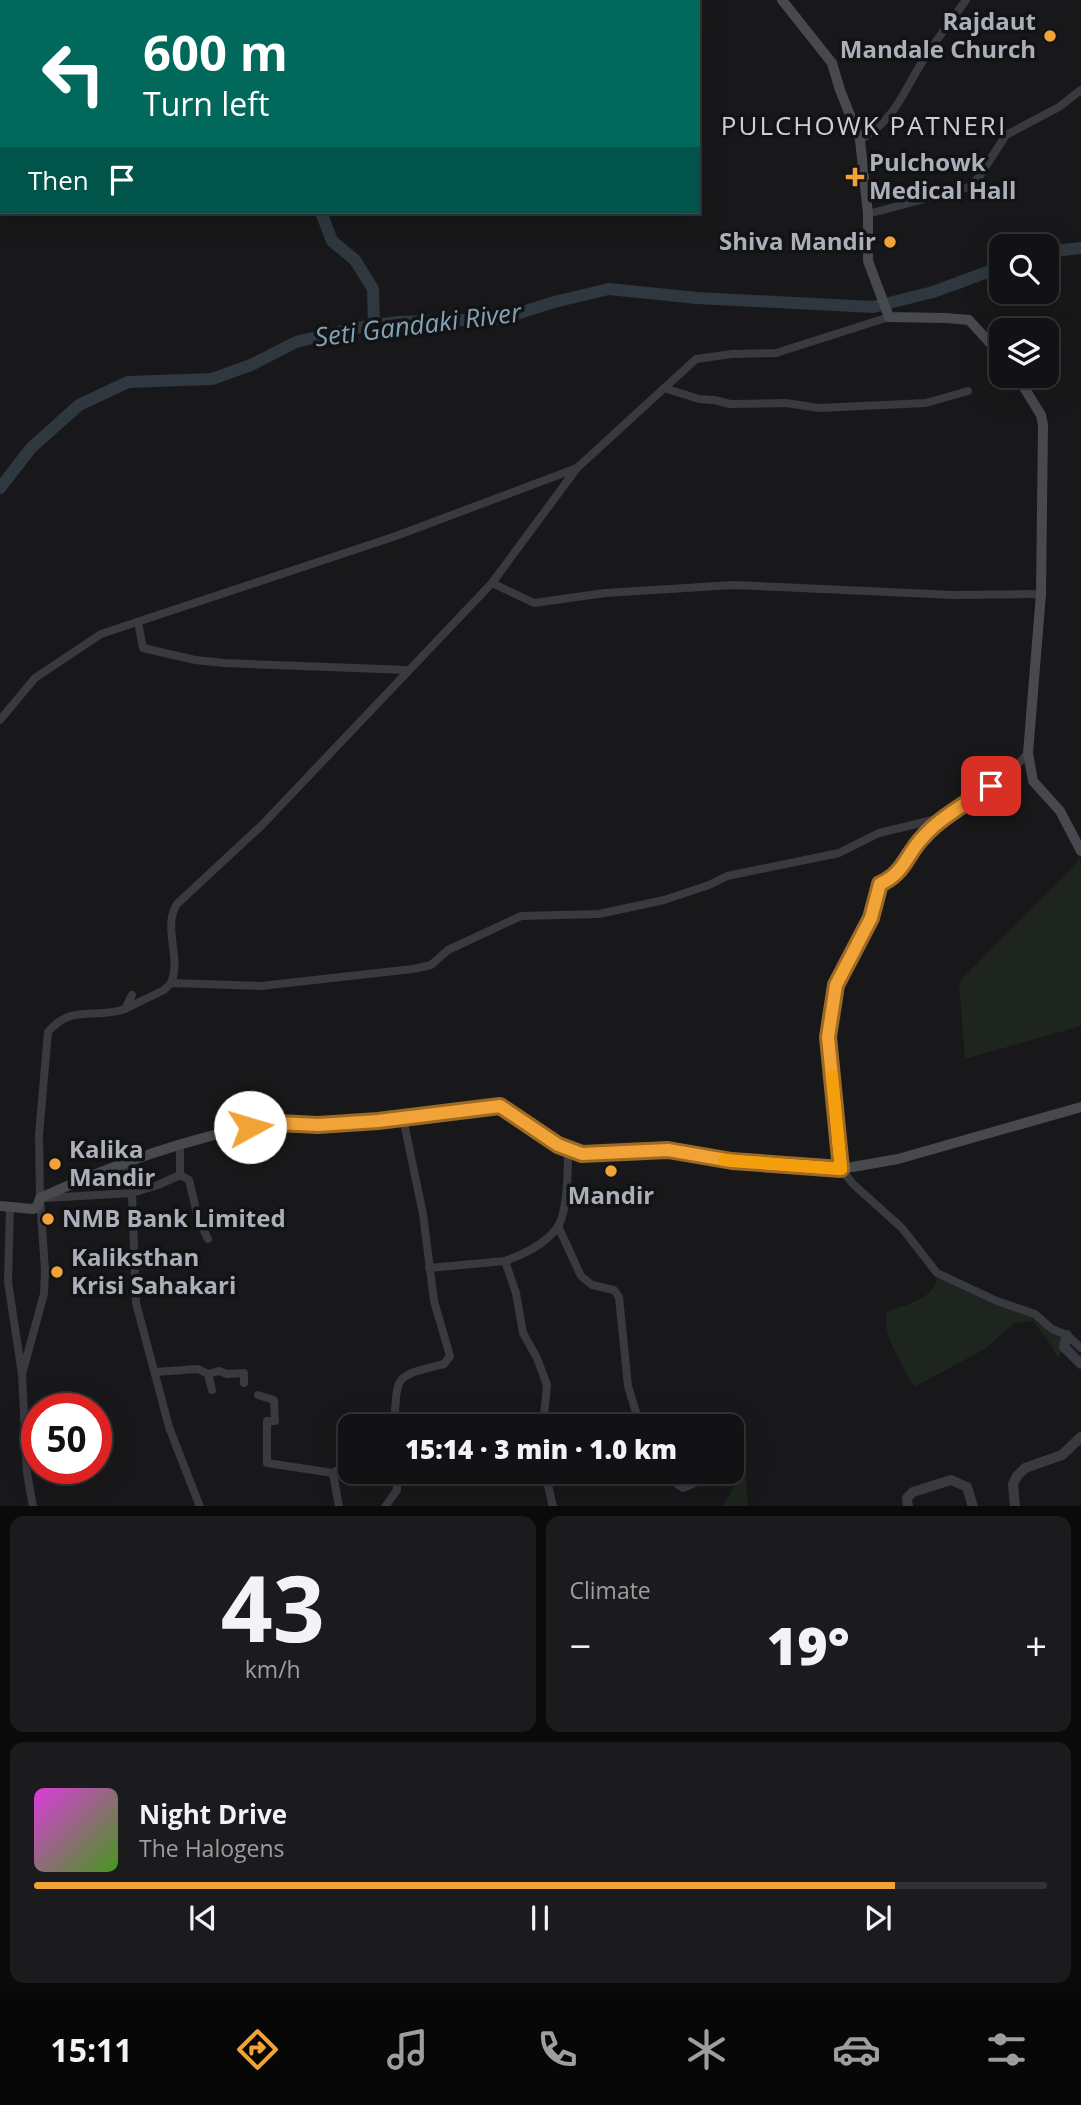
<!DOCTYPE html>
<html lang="en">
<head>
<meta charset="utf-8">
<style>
  :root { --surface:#121214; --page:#1b1b1d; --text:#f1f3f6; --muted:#9c9ea0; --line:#313234; --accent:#f2a337 }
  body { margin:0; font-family:"Open Sans",sans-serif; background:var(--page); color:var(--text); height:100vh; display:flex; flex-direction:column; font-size:26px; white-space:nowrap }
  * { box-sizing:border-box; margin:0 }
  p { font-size:23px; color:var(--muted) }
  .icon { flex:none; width:38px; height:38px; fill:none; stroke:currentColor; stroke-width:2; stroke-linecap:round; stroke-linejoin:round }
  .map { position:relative; height:1506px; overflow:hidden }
  .panel { display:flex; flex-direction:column; gap:10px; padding:10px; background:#0a0a0b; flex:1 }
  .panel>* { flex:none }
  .guide { position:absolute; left:0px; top:0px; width:700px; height:214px; box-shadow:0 7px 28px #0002,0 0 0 2px var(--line); background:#00695c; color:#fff; overflow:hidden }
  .controls { position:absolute; left:989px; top:234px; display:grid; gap:14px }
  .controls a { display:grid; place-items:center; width:70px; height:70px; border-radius:14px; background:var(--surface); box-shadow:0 7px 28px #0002,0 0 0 2px var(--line); font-size:35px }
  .speed { position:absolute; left:21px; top:1393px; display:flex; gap:14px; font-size:35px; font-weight:700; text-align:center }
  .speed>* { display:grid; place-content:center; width:91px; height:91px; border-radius:50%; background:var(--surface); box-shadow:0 7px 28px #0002,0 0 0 2px var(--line); line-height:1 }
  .speed .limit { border:10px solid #d22; background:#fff; color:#111 }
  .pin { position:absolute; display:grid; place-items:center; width:60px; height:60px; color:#fff; margin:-30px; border-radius:14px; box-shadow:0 4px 10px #0006 }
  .me { position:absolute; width:77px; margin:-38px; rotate:84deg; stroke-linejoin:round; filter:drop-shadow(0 0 5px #0008) }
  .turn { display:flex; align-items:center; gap:24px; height:147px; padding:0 28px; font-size:32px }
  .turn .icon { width:91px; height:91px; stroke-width:2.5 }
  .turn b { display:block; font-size:49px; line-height:60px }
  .then { display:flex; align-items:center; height:66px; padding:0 28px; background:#0003; gap:14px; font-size:26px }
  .big { font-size:52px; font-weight:800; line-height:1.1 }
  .panel .card { flex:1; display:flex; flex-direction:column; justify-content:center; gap:10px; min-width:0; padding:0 24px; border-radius:14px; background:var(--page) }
  .panel .dial { align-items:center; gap:0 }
  .dial b { font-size:91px; line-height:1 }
  .song { display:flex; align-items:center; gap:21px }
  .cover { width:84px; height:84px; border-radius:10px; background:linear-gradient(135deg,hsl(300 70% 55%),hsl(100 70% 35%)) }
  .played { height:7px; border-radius:4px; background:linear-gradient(90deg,var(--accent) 85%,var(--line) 85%) }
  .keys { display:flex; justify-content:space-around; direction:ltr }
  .heat { display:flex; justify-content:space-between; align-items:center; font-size:38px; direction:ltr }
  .panel .tiles { flex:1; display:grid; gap:10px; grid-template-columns:1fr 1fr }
  .card:last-child { grid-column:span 2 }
  .trip { position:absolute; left:338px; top:1414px; width:406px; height:70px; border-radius:14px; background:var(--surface); box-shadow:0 7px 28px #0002,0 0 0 2px var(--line); font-weight:800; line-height:70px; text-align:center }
  .menu { display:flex; height:112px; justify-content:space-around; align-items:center; background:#070708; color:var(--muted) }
  .menu .icon { width:49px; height:49px }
  .menu .on { color:var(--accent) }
  .menu b { font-size:32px; color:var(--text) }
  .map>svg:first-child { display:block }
</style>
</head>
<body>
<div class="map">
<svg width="1081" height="1507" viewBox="0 0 1081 1507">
  <rect width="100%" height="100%" fill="#18181a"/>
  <g fill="#1e251e">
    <path d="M1081,858V1026L965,1059L959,982Z"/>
    <path d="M937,1273L1035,1314L1067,1335L1058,1359L1053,1348L1033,1321L1014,1323L985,1349L914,1387C904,1367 880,1333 887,1312C908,1303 937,1300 937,1273Z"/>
    <path d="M745,1468L748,1506H723Z"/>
  </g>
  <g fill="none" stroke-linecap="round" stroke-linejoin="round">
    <path stroke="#2e383e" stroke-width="2" d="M184,0L185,2"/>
    <g stroke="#2e383e" stroke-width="12">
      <path d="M251,0L253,2"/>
      <path d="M321,212L332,241L355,260L373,289L374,327"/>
      <path d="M1046,252L1081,248"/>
      <path d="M0,488L31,448L79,405L128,382L212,379L251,365L296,342L350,329L398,322L501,319L554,302L609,289L697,298L873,307L933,292L1001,267"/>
    </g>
    <g stroke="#393a3f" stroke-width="8">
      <path d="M860,140C898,117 902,93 924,59C937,39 952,20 966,0"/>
      <path d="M868,214L969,187L979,177L1006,135L1059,107L1081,90"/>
      <path d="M664,388L699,399L714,400L730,404L786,403L819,408L926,403L968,391"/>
      <path d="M492,583L534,603L605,593L734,585L954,595L1041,594"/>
      <path d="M138,622L143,648L195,660L224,663L407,670"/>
      <path d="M0,720L35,678L101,634L396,536L577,468"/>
      <path d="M1028,753C1000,787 959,804 926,833C907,851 907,873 880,884L871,918L836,985L828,1037L841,1169L853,1184L902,1228L937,1273L997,1301L1035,1314L1052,1329L1067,1335L1081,1348"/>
      <path d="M171,983C182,957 162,927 177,904L262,825L492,583L577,468L696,359L732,354L776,353L889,317"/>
      <path d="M125,1009L164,990L171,983L261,986L413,969L431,965L448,950L521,916L599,914L664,900L709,885L727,876L839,853L879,833L945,817"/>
      <path d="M125,1162L132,1193L136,1303L169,1427L200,1507"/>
      <path d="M180,1175L189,1180L198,1218L208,1239"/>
      <path d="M46,1198L132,1193L158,1185L180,1175V1145"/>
      <path d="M10,1207L8,1282L22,1374L27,1473L33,1507"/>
      <path d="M558,1226L581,1276L592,1285L614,1290L619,1297L628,1386L640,1426"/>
      <path d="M429,1268L505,1261"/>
      <path d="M155,1372L198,1369L208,1374L219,1371L227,1374L244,1373V1383"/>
      <path d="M22,1374L44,1294L45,1270L40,1198L39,1135L48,1032C73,1003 94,1020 125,1009L132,995"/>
      <path d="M208,1374L212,1390"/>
      <path d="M258,1395L274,1400L275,1421H267V1463L333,1473"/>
      <path d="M394,1426C398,1374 392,1377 444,1364L450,1356L434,1301L423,1214L403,1118"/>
      <path d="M543,1426L547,1385L537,1358L523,1333L516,1293L505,1261C524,1254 544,1245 557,1228C568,1213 568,1169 568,1150"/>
      <path d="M545,1472L553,1507"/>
      <path d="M672,1472L677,1484L683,1488L720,1472"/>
      <path d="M339,1507L333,1473L350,1463"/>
      <path d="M385,1507L397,1490V1472"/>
    </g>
    <g stroke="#393a3f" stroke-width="10">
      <path d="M1067,1335L1064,1347L1081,1364"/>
      <path d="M908,1507L907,1498L913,1492L951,1480L967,1487L973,1507"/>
      <path d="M1015,1507L1013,1484L1017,1476L1025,1468L1062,1455L1081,1437"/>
    </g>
    <g stroke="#47494f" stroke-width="10">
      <path d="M782,0L832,63L840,90L860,140L868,214V261L889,317L946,318L969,320L1001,355"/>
      <path d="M1017,376L1041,415L1043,425L1041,594L1028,753L1033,781L1060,811L1081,851"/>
      <path d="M0,1206L33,1209L37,1207L40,1198C110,1166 185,1138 262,1125C286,1120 311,1125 336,1124C389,1121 442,1112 495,1105L504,1107L558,1145L582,1154L668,1150L732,1161L841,1169L898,1159L1081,1107"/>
    </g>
  </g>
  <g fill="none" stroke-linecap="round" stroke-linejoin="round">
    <g stroke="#9d6a24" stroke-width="18">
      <path id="route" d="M250,1127L278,1123L318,1125L378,1121L500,1106L558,1145L582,1154L668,1150L732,1161L841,1169L828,1037L836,985L871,918L880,884C905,873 906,854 924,836C942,816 969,802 991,786"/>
    </g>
    <use href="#route" stroke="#f2a337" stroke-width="12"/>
    <path stroke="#f59e0b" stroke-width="12" d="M724,1160L841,1169L832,1075"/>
  </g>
  <g fill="#f2a337" stroke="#131315" stroke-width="2.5">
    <circle cx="1050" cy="36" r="7"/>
    <path d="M851.5 166.5h7v7h7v7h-7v7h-7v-7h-7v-7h7z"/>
    <circle cx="890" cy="242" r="7"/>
    <circle cx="55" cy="1164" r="7"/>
    <circle cx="611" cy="1171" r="7"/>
    <circle cx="48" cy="1219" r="7"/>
    <circle cx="57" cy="1272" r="7"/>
  </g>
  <g text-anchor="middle" stroke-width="7" stroke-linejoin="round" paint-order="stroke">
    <g font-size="24" font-weight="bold" fill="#aab0ba" stroke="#131315" text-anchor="start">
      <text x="1036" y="30" text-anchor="end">Rajdaut<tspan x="1036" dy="28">Mandale Church</tspan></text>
      <text x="869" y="171">Pulchowk<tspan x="869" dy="28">Medical Hall</tspan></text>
      <text x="876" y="250" text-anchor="end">Shiva Mandir</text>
      <text x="69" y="1158">Kalika<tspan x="69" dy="28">Mandir</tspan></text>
      <text x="611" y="1204" text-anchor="middle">Mandir</text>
      <text x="62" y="1227">NMB Bank Limited</text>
      <text x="71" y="1266">Kaliksthan<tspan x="71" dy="28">Krisi Sahakari</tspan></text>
    </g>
    <g font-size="26" letter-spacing="2" fill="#cbcfd6" stroke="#131315">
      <text x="864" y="135">PULCHOWK PATNERI</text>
    </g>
    <g font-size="26" font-style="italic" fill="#81a1b4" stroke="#131315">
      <text transform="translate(418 325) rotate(-7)" y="9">Seti Gandaki River</text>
    </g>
  </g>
</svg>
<div class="controls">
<a><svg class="icon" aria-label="search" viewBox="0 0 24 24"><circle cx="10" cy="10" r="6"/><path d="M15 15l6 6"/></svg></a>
<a><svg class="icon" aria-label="layers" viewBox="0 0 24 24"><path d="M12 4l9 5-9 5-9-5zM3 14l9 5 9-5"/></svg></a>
</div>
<div class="speed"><div class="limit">50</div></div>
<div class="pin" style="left:991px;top:786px;background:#d93025"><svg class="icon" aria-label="arrive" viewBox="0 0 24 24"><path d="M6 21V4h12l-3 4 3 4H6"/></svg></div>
<svg class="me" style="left:250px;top:1127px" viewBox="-20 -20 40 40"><circle r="19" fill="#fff"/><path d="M0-13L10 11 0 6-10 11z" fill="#f2a337"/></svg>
<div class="trip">15:14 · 3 min · 1.0 km</div>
<div class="guide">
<div class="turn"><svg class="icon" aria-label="left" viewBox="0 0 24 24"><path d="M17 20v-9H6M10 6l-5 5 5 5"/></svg><div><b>600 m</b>Turn left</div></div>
<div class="then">Then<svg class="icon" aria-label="arrive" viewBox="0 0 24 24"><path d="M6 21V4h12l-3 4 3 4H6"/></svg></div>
</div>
</div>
<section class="panel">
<div class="tiles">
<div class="card dial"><b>43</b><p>km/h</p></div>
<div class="card"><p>Climate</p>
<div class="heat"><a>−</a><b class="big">19°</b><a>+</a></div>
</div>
<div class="card">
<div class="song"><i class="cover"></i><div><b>Night Drive</b><p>The Halogens</p></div></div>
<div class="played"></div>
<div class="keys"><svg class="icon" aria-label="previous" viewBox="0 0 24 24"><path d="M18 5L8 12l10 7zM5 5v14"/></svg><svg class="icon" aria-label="pause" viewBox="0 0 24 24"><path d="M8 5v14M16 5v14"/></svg><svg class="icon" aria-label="next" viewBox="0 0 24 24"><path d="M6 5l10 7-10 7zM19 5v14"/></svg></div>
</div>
</div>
</section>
<nav class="menu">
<b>15:11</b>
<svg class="icon on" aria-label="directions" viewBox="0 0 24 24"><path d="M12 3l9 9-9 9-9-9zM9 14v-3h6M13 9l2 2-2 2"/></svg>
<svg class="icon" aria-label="music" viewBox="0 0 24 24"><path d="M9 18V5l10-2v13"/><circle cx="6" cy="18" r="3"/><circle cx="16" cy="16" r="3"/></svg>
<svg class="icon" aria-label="phone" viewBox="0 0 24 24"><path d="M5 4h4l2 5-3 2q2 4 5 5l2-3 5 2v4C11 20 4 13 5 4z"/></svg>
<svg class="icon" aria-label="climate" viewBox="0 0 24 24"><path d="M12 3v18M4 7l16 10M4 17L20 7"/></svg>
<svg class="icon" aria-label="car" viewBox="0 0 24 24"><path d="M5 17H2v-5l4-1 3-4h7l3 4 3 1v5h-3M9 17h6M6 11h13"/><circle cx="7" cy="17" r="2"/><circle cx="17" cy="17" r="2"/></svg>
<svg class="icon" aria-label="filters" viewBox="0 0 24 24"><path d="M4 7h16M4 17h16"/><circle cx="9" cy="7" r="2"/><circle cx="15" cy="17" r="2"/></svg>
</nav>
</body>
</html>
